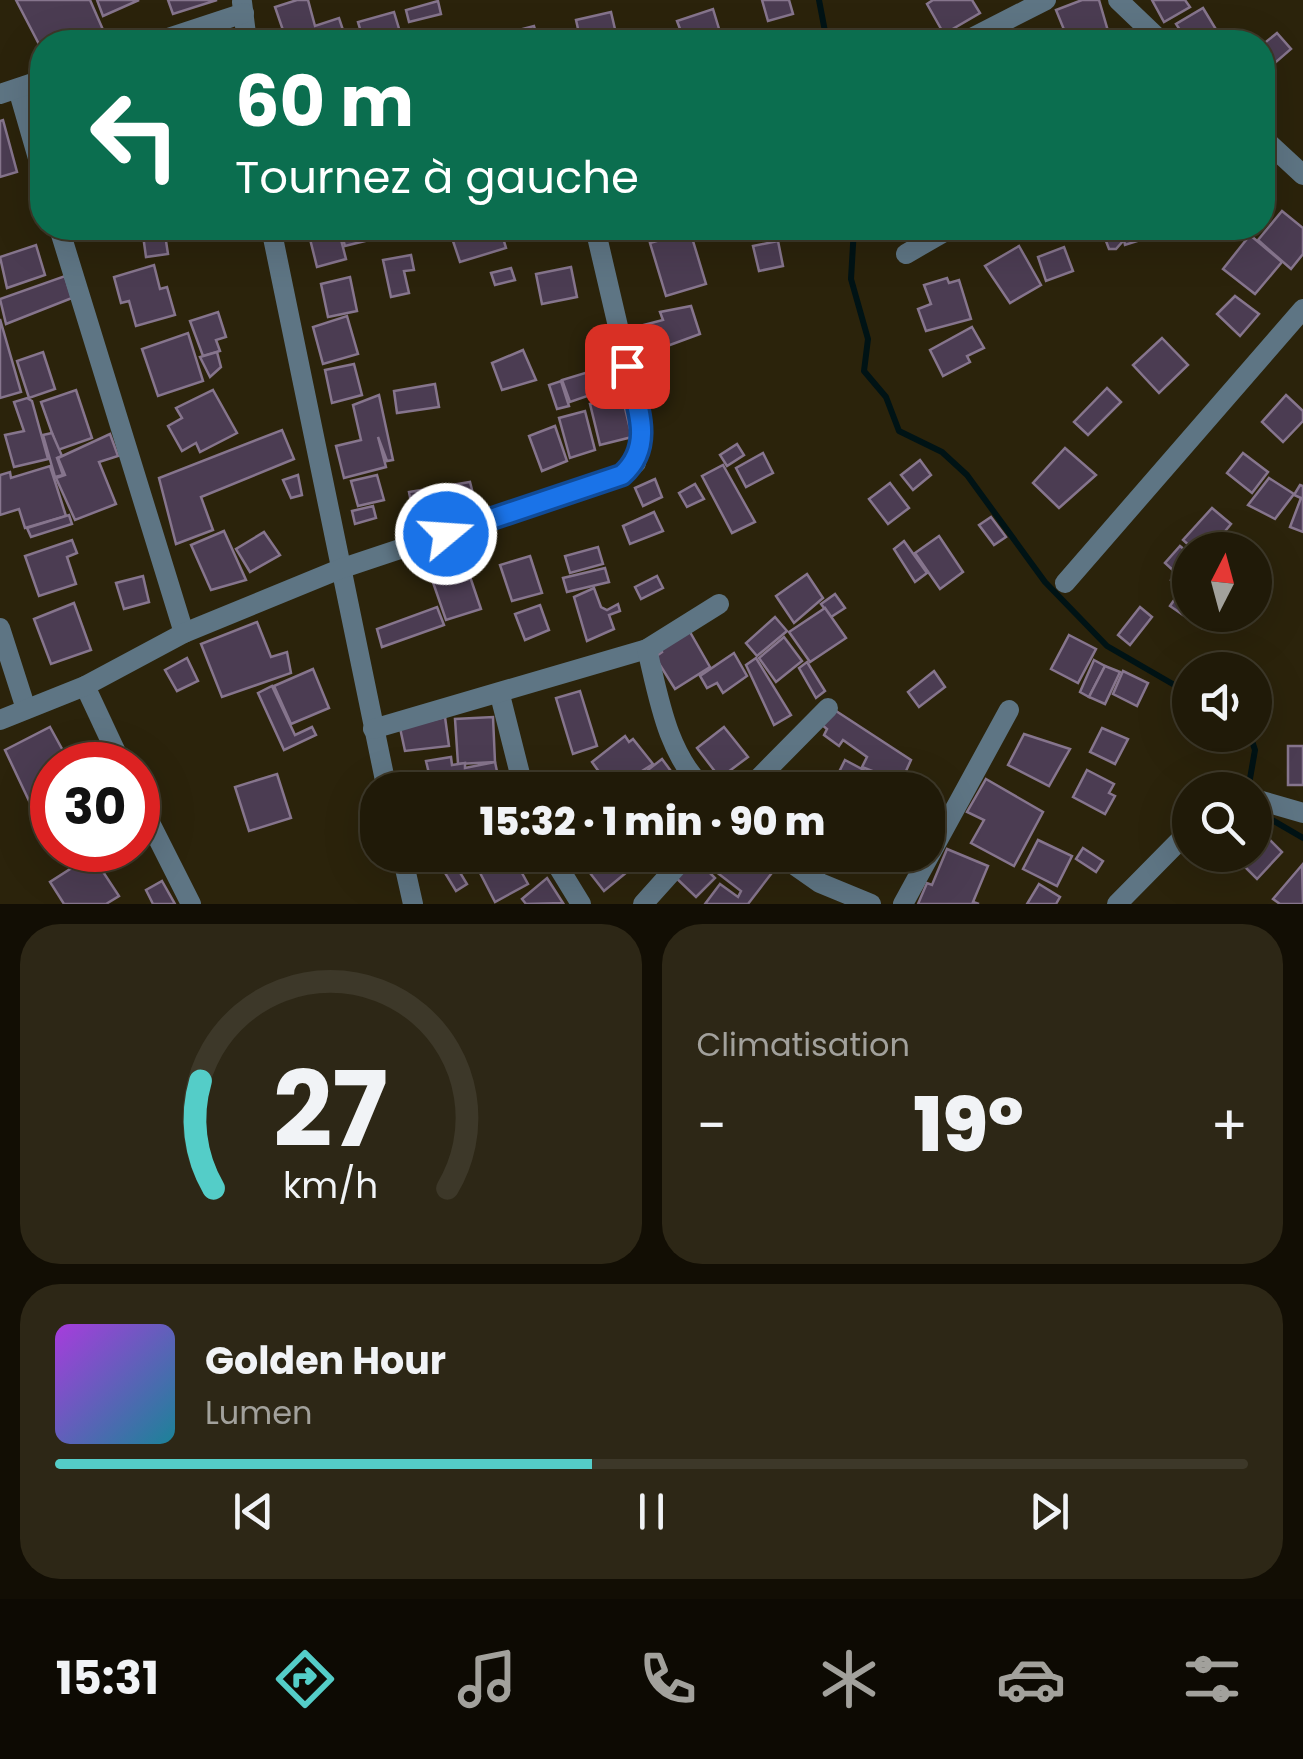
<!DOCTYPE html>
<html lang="fr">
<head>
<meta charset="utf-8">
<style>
  :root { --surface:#201a08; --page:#2d2716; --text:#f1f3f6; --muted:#a2a19c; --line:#3d3829; --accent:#54cdc8 }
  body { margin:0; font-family:Poppins,sans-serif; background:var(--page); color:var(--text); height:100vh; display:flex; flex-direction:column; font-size:38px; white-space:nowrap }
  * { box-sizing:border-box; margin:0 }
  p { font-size:32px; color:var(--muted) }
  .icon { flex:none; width:55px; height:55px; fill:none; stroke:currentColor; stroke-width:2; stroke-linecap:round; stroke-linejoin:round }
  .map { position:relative; height:904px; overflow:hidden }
  .side { display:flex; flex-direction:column; gap:20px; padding:20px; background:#120e04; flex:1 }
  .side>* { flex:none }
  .top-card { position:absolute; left:30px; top:30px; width:1245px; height:210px; border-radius:40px; box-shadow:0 10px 40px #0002,0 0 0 2px var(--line); background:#0b6e4f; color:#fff; overflow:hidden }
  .needle { width:65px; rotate:6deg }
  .buttons { position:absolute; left:1172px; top:532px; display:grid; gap:20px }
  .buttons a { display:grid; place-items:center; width:100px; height:100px; border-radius:50%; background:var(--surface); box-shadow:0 10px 40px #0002,0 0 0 2px var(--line); font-size:50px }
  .speed { position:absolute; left:30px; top:742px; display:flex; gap:20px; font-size:50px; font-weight:700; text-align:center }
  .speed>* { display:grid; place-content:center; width:130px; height:130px; border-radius:50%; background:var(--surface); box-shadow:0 10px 40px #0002,0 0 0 2px var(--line); line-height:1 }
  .speed .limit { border:15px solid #d22; background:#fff; color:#111 }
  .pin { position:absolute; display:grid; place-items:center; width:85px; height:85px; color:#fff; margin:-42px; border-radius:20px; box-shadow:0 5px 15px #0006 }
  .me { position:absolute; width:110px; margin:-55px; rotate:72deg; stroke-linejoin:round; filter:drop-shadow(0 0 8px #0008) }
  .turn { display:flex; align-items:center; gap:35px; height:210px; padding:0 40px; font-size:45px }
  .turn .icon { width:130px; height:130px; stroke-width:2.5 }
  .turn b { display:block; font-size:70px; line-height:85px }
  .big { font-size:75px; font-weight:800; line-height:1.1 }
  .side .widget { flex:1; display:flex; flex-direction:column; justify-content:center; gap:15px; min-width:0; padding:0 35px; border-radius:40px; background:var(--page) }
  .side .dial { align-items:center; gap:0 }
  .dial svg { height:260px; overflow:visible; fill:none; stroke:var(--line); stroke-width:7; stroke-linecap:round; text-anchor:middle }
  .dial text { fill:var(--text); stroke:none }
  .song { display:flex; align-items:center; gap:30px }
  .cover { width:120px; height:120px; border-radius:15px; background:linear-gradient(135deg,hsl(280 70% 55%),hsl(190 70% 35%)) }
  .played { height:10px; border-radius:5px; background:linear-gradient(90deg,var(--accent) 45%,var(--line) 45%) }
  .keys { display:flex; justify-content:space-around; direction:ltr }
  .heat { display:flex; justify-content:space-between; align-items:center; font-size:55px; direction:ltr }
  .side .tiles { flex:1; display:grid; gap:20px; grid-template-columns:1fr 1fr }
  .widget:last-child { grid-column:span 2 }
  .trip { position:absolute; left:360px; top:772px; width:585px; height:100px; border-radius:40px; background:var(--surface); box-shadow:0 10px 40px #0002,0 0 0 2px var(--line); font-weight:800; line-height:100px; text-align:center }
  .menu { display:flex; height:160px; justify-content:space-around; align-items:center; background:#0d0a03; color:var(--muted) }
  .menu .icon { width:70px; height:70px }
  .menu .on { color:var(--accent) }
  .menu b { font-size:45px; color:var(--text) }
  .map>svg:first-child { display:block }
</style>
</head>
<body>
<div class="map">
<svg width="1303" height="904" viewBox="0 0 1303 904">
  <rect width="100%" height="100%" fill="#2b230b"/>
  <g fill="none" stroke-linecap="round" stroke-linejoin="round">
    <g stroke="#001315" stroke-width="6">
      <path d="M819,0L827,42"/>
      <path d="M854,228L851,279L868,339L864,371L886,397L899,431L942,452L967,475L1045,582L1107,646L1190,694"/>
      <path d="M1248,790L1255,750L1250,735"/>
      <path d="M1255,810L1303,838"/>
    </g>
  </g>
  <g fill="#4b3c52" stroke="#86758d" stroke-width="2.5">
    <path d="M16,0H90L104,32L79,42H42V50Z"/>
    <path d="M97,0H139L103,16Z"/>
    <path d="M168,0H217L173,14Z"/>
    <path d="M297,0H308L315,26L339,18L344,33L316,42H297L294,32L285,36L275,7Z"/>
    <path d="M762,0H789L793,14L768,21Z"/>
    <path d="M933,0H972L980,13L944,34L927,4Z"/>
    <path d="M1082,0H1099L1110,38L1069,42L1056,10Z"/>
    <path d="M1152,0H1185L1190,7L1164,22Z"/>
    <path d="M438,1L441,14L409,22L406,10Z"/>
    <path d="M1203,8L1217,31L1198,42H1188L1176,24Z"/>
    <path d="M713,9L723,42H685L677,21Z"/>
    <path d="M394,12L403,42H364L358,22Z"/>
    <path d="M611,12L618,42H581L576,20Z"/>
    <path d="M534,26L537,36L506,42L503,34Z"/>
    <path d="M1277,33L1291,49L1262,74V45Z"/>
    <path d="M3,120L17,172L0,177V121Z"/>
    <path d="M1282,211L1303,228V254L1291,269L1258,240Z"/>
    <path d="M142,228H164L168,254L146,257Z"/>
    <path d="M323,228H338L346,259L317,267L308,231Z"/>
    <path d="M340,228H370L373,239L345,246Z"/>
    <path d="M464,228H500L506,248L460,262L450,232Z"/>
    <path d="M1101,228H1144L1147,238L1125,245L1124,240L1116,249H1109Z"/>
    <path d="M690,231L706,284L666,296L650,243Z"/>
    <path d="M1250,235L1282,262L1255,294L1223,269Z"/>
    <path d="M778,241L783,266L759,271L753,246Z"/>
    <path d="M36,245L45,275L7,288L0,257Z"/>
    <path d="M1019,246L1041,285L1010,303L985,266Z"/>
    <path d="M1064,247L1073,271L1046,281L1038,257Z"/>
    <path d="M411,255L414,270L404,271L409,293L391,297L383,260Z"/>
    <path d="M154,265L160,289L167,287L175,315L136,326L129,301L121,303L114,277Z"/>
    <path d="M571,267L577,297L542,304L536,274Z"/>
    <path d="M511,268L515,280L495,285L491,273Z"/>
    <path d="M65,276L72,298L6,324L0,299Z"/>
    <path d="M350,277L357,311L328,317L321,284Z"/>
    <path d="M947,278L949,283L959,280L971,319L926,331L918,309L931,304L924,285Z"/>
    <path d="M1235,296L1259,314L1240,336L1217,314Z"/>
    <path d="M691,306L700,334L659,349L657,339L649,341L644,325L663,320L660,312Z"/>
    <path d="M218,312L226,337L216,340L220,351L203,356L190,321Z"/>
    <path d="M347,316L358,354L323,364L313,327Z"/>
    <path d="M0,319L21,392L0,398Z"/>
    <path d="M972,327L984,348L967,356L970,362L943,376L930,350Z"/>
    <path d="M188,333L203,381L158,396L142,349Z"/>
    <path d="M1162,338L1188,365L1159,393L1133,365Z"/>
    <path d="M523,350L536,380L502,390L492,363Z"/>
    <path d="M43,352L55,389L29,398L17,361Z"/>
    <path d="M217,352L221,367L210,377L200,357Z"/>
    <path d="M354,364L362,395L332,403L325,370Z"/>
    <path d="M595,370L602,391L570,402L562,380Z"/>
    <path d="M561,381L569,406L557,409L549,385Z"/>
    <path d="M435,384L439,407L397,413L394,391Z"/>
    <path d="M1107,388L1121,402L1088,435L1074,422Z"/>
    <path d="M76,390L92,438L58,450L41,402Z"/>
    <path d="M213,390L237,433L200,452L196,443L182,451L168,426L182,418L176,408Z"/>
    <path d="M379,395L393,460L387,461L378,437L386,467L344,478L336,446L361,440L353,405Z"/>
    <path d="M1286,395L1303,411V421L1283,442L1262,422Z"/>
    <path d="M622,396L632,437L600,445L590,404Z"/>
    <path d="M27,398L32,401L48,459L14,467L5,435L24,431L14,402Z"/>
    <path d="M585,411L595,450L570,458L559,418Z"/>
    <path d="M555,426L567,461L542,471L529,436Z"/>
    <path d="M282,430L294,459L201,497L213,530L176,544L159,478Z"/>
    <path d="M52,433L62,456L57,458L63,475L55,477L43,435Z"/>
    <path d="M110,434L118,456L99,462L116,504L75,520L56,478L65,475L58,458Z"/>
    <path d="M737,444L744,455L727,466L720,455Z"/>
    <path d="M1065,448L1096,475L1059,508L1033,483Z"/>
    <path d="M763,453L773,473L746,487L736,468Z"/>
    <path d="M1243,453L1268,472L1252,493L1227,473Z"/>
    <path d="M920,460L931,475L913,490L901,475Z"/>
    <path d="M723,465L755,522L732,533L702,476Z"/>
    <path d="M50,466L66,516L25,528L19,509L0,515V475L10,472L11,478Z"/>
    <path d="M298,475L302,495L291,498L283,480Z"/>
    <path d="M377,475L384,500L358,506L351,481Z"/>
    <path d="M1269,478L1294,494L1275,519L1248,505Z"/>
    <path d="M655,479L662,497L643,506L635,488Z"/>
    <path d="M470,482L477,509L415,523L409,492Z"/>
    <path d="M890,483L909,508L888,524L869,499Z"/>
    <path d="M695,484L704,499L687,507L679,493Z"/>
    <path d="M1300,485L1303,486V532L1290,527L1301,498L1294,495Z"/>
    <path d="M373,506L376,518L355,524L352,511Z"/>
    <path d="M1212,508L1231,524L1222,535L1244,550H1194L1183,540Z"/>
    <path d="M654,512L663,531L630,544L623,526Z"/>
    <path d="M69,515L72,524L31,537L27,528Z"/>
    <path d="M991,517L1006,537L994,545L979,525Z"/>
    <path d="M224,531L246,580L211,590L191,545Z"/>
    <path d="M264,532L280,555L250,572L236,549Z"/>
    <path d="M939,536L963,572L940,589L915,553Z"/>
    <path d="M72,540L77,553L67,557L76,584L39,596L25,556Z"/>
    <path d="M904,541L927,573L915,582L894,549Z"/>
    <path d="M1180,546L1190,554V564L1182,574L1187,578L1180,589L1171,580L1176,573L1165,563Z"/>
    <path d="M598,547L603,564L570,573L565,556Z"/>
    <path d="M463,556L481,609L446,620L428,568Z"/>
    <path d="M530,556L542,593L512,601L500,565Z"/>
    <path d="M605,568L609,582L567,592L563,578Z"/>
    <path d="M807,574L823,598L794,623L776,596Z"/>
    <path d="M143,576L149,602L124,609L116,583Z"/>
    <path d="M657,576L663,588L641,599L635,587Z"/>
    <path d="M1190,577V615H1212L1202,628L1170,606Z"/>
    <path d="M594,588L601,607L607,610L618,604L620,611L609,615L614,629L587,641L574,597Z"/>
    <path d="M835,594L845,608L831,617L821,604Z"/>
    <path d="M74,603L91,650L51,664L34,619Z"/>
    <path d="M540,605L549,630L525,640L515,614Z"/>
    <path d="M437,607L444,625L382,647L377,629Z"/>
    <path d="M1140,607L1152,617L1130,645L1118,635Z"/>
    <path d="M825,608L846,638L810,662L789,632Z"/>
    <path d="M775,617L787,631L757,656L746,643Z"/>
    <path d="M257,622L271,657L287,652L291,673L222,697L201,644Z"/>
    <path d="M690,632L710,667L675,689L655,657L662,652L660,648Z"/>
    <path d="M1069,635L1096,649L1078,683L1051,669Z"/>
    <path d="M784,637L802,661L776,682L759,658Z"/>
    <path d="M734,653L747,676L723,693L717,683L707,688L700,676Z"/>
    <path d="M187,658L198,681L177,691L165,670Z"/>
    <path d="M756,658L791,715L774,725L746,665Z"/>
    <path d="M1094,660L1105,666L1089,697L1080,692Z"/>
    <path d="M807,662L825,691L816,698L799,668Z"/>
    <path d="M1105,666L1120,672L1105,704L1089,697Z"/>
    <path d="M313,669L329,708L291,724L274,686Z"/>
    <path d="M934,671L945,687L919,707L908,692Z"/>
    <path d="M1123,671L1148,683L1137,706L1113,694Z"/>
    <path d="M272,686L295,735L312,727L316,735L284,750L258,693Z"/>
    <path d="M580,691L597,746L573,754L556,698Z"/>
    <path d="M833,709L911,760L901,782L920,790H879L885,776L862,767L867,757L843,740L839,746L824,735L827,729L821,724Z"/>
    <path d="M445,717L449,746L405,751L400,728Z"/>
    <path d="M493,717L495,762L458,764L455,719Z"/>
    <path d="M50,727L67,758L52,765V795L31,805L5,750Z"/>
    <path d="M724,727L748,757L720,778L697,748Z"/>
    <path d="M1102,728L1128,739L1115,764L1090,752Z"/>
    <path d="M1024,734L1070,749L1049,786L1008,765Z"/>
    <path d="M625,736L629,742L633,739L653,764L612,790L592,762Z"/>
    <rect x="1288" y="746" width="15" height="39"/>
    <path d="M451,757L452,765L465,763V768L495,762L501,790H470L467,775L431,782L426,761Z"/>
    <path d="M662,759L685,790H622Z"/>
    <path d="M845,760L873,775L866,790L831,788Z"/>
    <path d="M1087,770L1114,784L1109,793L1115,796L1105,814L1073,797Z"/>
    <path d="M277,774L291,818L249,831L235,787Z"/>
    <path d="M986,779L1043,812L1014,866L971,843L984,820L967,812Z"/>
    <path d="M1255,825L1282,852L1257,879L1233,855H1255Z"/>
    <path d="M1038,840L1072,856L1057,886L1023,869Z"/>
    <path d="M1083,848L1103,861L1096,872L1076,859Z"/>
    <path d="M947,849L988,866L973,902L979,904H918L927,883L932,885Z"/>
    <path d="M62,850H99L70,865Z"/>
    <path d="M92,855L119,896L106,904H64L50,882Z"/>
    <path d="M490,855H512L528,884L495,902L475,863Z"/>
    <path d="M594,855H624L633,867L604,891L583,864Z"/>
    <path d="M728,855H745L759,867L767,856L778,865L748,904H705L720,884L738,897L741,891L715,871Z"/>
    <path d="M450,856L467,884L456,891L439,863Z"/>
    <path d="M693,856L715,878L696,897L674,876Z"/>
    <path d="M1302,865L1303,904H1280L1273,899Z"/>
    <path d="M547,878L563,903L526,904L522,899Z"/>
    <path d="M162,881L175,904H153L146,890Z"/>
    <path d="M1039,884L1060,897L1056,904H1027Z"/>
  </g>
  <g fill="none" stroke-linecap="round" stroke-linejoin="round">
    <g stroke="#5e7584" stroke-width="20">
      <path d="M1118,0L1162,42"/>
      <path d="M242,2L247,42"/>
      <path d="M156,42L244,13"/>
      <path d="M964,42L1046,0"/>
      <path d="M18,89L42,172"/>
      <path d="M0,94L42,80"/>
      <path d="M1262,137L1303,175"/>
      <path d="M59,228L184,633"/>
      <path d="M271,228L387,790"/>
      <path d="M906,254L951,228"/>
      <path d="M1065,583L1303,309"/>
      <path d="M0,628L26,709"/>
      <path d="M85,686L122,765"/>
      <path d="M500,695L524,790"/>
      <path d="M0,720L85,686L184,633L340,569L622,475L636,463L642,429L595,228"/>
      <path d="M373,729L647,649"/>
      <path d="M705,790C667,753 659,699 647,649L719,604"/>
      <path d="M747,790L828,708"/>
      <path d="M138,799L191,904"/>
      <path d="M1255,799L1303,813"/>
      <path d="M402,855L413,904"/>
      <path d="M551,855L581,904"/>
      <path d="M780,855L820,883L871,904"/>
      <path d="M643,904L687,855"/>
      <path d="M903,904L1009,710"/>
      <path d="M1117,904L1190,830"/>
    </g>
  </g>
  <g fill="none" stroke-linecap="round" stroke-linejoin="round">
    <g stroke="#114b97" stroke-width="25">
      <path id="route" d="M446,534L622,475C656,445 636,404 627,366"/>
    </g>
    <use href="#route" stroke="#1a73e8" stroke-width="18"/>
  </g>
</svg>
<div class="buttons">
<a><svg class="needle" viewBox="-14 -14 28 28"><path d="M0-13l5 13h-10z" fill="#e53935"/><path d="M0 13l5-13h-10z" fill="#a2a19c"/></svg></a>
<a><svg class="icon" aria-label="sound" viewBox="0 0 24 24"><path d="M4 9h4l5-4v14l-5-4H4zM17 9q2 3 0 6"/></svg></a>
<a><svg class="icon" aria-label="search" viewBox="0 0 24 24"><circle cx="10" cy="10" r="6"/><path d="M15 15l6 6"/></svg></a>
</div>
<div class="speed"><div class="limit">30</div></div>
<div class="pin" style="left:627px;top:366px;background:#d93025"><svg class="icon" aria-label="arrive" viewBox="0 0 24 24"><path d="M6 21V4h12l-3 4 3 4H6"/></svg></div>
<svg class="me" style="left:446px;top:534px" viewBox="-20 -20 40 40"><circle r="17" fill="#1a73e8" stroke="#fff" stroke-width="3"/><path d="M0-11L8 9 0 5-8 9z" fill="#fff"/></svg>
<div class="trip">15:32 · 1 min · 90 m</div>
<div class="top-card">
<div class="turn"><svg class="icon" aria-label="left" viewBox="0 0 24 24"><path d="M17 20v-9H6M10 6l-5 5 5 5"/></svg><div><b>60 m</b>Tournez à gauche</div></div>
</div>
</div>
<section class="side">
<div class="tiles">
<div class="widget dial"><svg viewBox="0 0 100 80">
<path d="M14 69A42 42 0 1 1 86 69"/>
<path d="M14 69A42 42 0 0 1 10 36" stroke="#54cdc8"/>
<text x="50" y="56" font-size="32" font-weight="700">27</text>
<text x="50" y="72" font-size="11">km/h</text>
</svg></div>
<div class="widget"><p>Climatisation</p>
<div class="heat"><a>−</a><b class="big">19°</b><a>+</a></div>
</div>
<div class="widget">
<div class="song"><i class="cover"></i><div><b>Golden Hour</b><p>Lumen</p></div></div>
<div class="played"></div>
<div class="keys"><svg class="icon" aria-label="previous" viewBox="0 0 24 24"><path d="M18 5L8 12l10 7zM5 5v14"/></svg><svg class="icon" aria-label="pause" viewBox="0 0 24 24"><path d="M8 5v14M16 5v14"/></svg><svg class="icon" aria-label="next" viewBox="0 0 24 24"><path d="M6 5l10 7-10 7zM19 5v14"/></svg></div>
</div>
</div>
</section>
<nav class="menu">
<b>15:31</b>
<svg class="icon on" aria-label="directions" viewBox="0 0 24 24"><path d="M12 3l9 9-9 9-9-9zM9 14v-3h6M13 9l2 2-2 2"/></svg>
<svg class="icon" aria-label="music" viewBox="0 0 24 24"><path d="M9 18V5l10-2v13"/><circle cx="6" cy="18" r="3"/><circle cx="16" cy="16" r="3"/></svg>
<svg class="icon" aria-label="phone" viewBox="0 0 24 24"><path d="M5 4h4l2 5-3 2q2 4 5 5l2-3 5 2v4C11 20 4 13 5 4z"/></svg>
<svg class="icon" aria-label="climate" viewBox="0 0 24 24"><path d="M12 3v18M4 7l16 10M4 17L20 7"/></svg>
<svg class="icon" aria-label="car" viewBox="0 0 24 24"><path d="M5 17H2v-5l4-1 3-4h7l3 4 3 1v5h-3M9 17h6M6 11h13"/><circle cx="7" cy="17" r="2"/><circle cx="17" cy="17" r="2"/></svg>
<svg class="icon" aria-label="filters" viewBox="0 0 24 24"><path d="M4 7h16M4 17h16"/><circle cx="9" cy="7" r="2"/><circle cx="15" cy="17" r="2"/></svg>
</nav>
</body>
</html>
